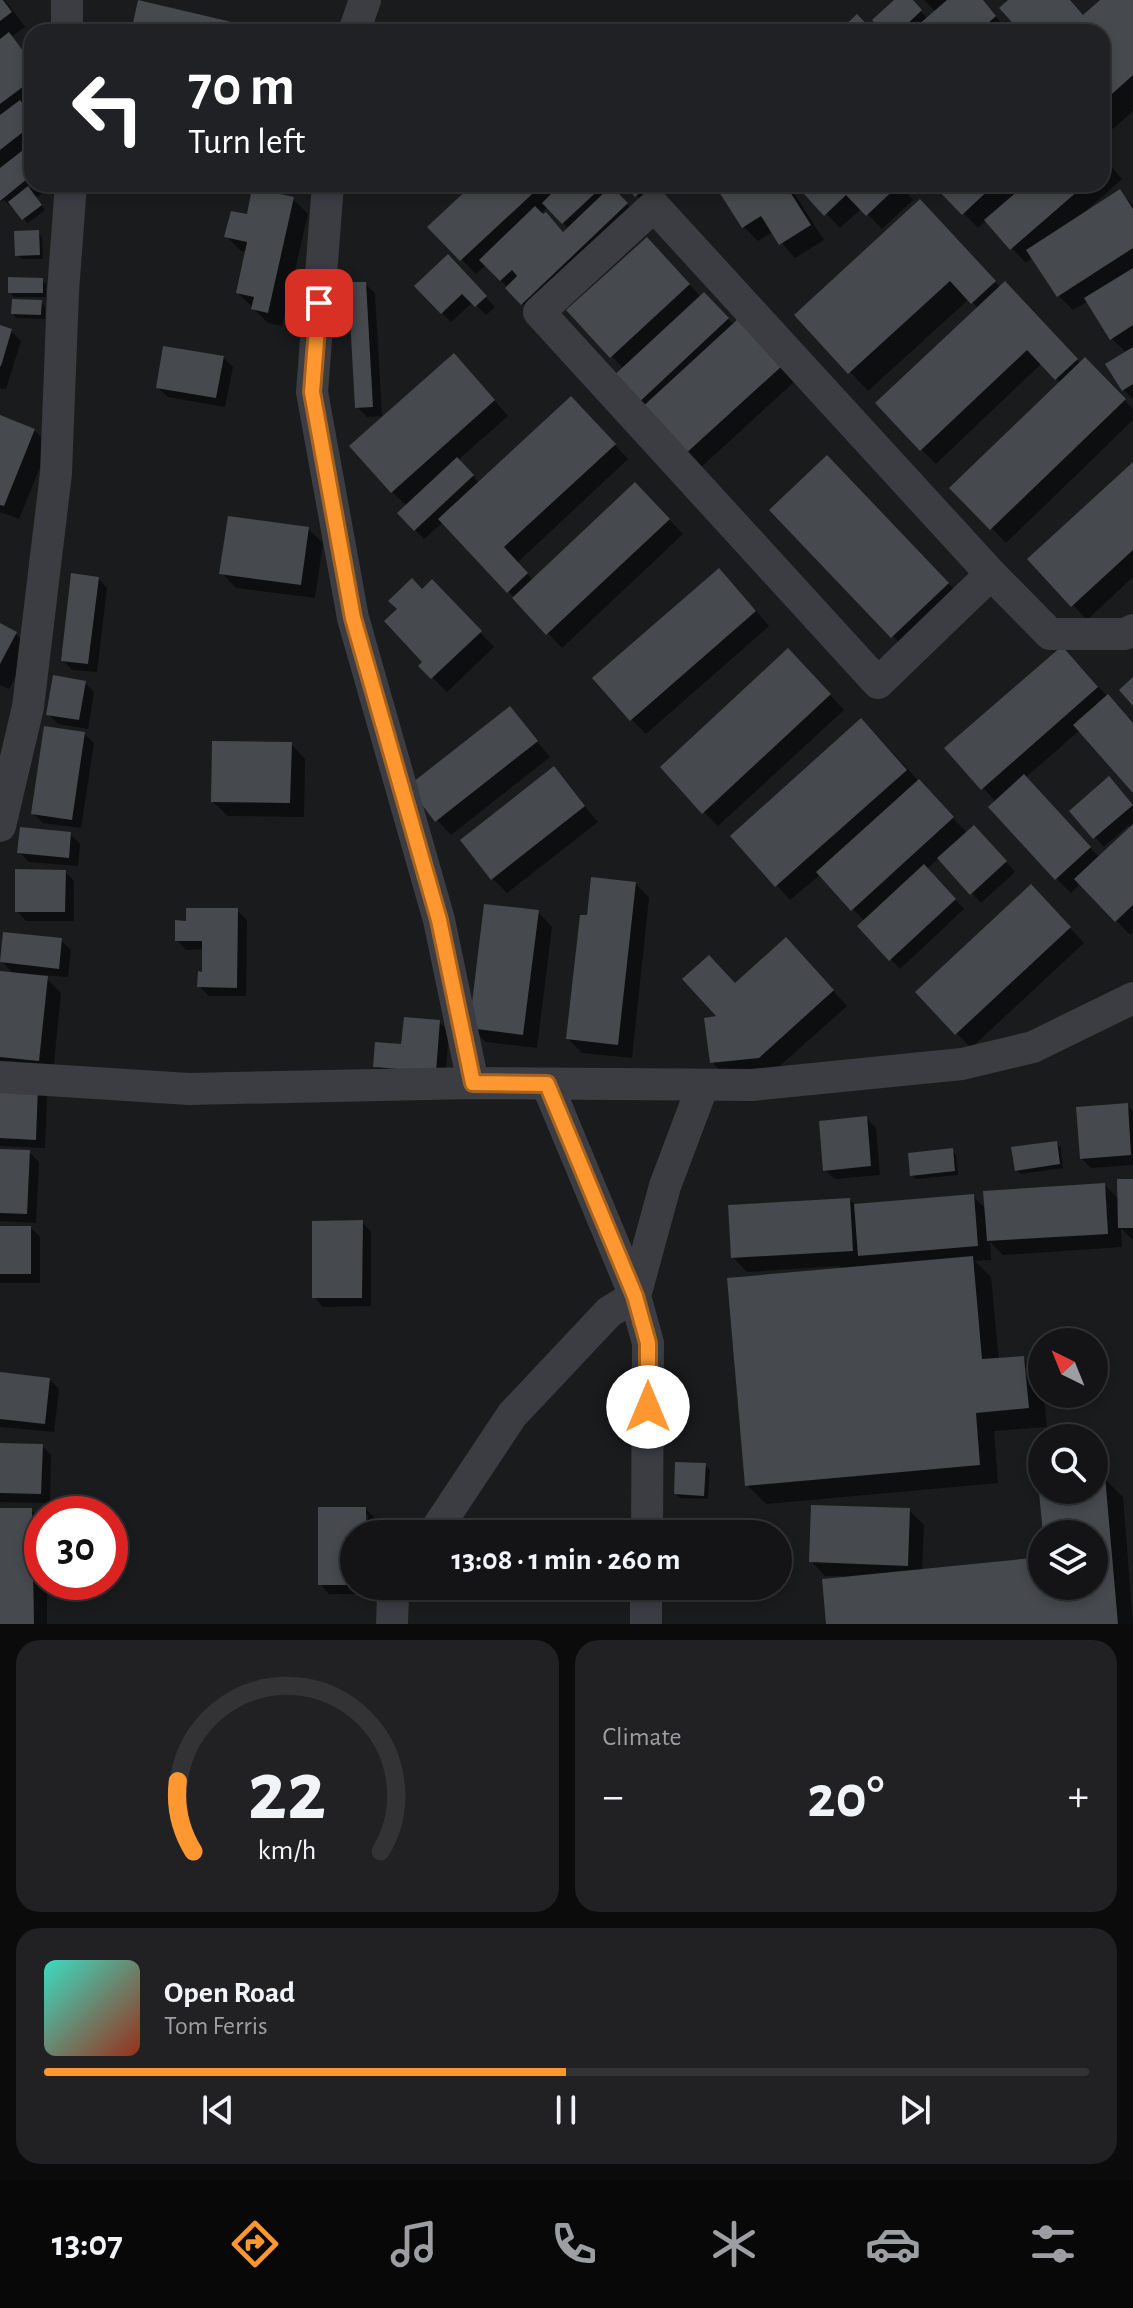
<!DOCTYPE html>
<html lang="en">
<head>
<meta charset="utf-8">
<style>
  :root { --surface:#141416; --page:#212123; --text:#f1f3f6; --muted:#9d9ea1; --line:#333335; --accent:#ff9730 }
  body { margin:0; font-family:"Alegreya Sans",sans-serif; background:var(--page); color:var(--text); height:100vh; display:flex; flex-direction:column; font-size:30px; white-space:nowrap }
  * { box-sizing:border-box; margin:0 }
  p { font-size:26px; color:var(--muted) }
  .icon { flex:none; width:44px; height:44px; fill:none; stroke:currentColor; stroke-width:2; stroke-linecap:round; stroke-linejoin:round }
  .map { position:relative; height:1624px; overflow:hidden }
  .side { display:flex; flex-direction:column; gap:16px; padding:16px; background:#0b0b0c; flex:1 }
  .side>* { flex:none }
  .top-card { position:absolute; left:24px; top:24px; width:1086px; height:168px; border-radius:24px; box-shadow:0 4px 12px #0003,0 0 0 2px var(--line); background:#202124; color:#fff; overflow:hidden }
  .needle { width:52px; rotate:317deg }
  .fabs { position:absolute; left:1028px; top:1328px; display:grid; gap:16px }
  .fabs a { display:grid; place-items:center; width:80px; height:80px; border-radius:50%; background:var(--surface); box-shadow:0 4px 12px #0003,0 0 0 2px var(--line); font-size:40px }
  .speed { position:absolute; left:24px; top:1496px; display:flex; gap:16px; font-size:40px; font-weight:700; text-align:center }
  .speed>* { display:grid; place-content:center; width:104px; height:104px; border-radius:50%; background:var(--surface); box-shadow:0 4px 12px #0003,0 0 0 2px var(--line); line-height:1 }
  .speed .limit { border:12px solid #d22; background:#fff; color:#111 }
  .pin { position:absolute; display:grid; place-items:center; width:68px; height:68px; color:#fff; margin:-34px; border-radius:16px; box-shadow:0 4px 12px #0006 }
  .me { position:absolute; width:88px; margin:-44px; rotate:0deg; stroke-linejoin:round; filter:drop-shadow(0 0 6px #0008) }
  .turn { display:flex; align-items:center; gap:28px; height:168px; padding:0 32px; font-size:36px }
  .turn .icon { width:104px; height:104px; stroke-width:2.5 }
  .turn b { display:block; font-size:56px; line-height:68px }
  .big { font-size:60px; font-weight:700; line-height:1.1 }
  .side .tile { flex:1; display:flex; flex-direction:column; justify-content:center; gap:12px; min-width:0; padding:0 28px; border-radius:24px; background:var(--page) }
  .side .dial { align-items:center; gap:0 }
  .dial svg { height:208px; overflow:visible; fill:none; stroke:var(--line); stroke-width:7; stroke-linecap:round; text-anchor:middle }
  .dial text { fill:var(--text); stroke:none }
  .song { display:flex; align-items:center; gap:24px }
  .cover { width:96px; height:96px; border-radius:12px; background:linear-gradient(135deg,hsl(170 70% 55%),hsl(10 70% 35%)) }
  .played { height:8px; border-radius:4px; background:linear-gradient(90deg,var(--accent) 50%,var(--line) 50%) }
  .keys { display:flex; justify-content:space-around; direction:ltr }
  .heat { display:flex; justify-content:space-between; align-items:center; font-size:44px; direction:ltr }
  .side .tiles { flex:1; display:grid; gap:16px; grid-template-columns:1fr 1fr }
  .tile:last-child { grid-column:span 2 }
  .trip { position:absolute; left:340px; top:1520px; width:452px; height:80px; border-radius:40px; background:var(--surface); box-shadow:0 4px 12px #0003,0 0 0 2px var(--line); font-weight:700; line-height:80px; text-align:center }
  .tab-bar { display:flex; height:128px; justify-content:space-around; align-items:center; background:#080809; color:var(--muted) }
  .tab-bar .icon { width:56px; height:56px }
  .tab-bar .on { color:var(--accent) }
  .tab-bar b { font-size:36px; color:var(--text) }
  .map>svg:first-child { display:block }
</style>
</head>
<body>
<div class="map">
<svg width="1133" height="1624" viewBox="0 0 1133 1624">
  <rect width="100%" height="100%" fill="#1a1b1d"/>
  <g fill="#0007" fill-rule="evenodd">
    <path d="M0,0H5L25,27L11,37L32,61V105L26,109L32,115V184H53L36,198L45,210L28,223L4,200L0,202Z"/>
    <path d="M897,0H910L928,19L936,12L924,0H981L1004,26L998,32H886Z"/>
    <path d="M1011,0H1069L1084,17L1103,0H1133V111L1113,129L1102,117V32H1024Z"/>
    <path d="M1102,156L1122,179L1088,209L1090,211L1120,192L1133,205V399L1124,390L1127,353L1112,339L1088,301L1073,310L1059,296L1033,257L1026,263L986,220L978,228L935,184H1102Z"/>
    <path d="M476,184H624L615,192L636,214L532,313L486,265L476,274L430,227ZM548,207L569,229L564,234L535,219Z"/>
    <path d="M626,184H668L646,205Z"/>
    <path d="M716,184H788L824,240L795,258L773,232L758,241L744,227Z"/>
    <path d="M798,184H898L913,200L882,229L862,208L840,228Z"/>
    <path d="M293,199L308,214L282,326L268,323L238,293L247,252L241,251L226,236L248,217Z"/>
    <path d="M938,220L1001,288L1019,298L1081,364L1085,360L1133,409V420L1006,543L952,488L1061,383L1042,363L936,464L921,449L979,309L969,299L868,391L797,315Z"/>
    <path d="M38,232L42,237L43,259H22L17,255Z"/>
    <path d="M661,254L701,297L704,294L734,325L795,381L698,470L650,419L624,369L569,310Z"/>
    <path d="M448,257L495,307L486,315L473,302L451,322L417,286Z"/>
    <path d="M42,280L46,284V297H14L10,292Z"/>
    <path d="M365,284L375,293L382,416L367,417L357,407Z"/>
    <path d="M41,302L45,307V319L17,318L13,314Z"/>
    <path d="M0,327L11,331L21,341L6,389L0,388Z"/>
    <path d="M223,357L233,367L225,407L168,397L158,388Z"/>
    <path d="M468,370L508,416L458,460L479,483L585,413L628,459L517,563L533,580L650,499L683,534L562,648L443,522L424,539L399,513L407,506L392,492Z"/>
    <path d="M0,417L34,430L49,445L19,519L0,512Z"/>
    <path d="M1133,464V577L1087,620L1073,605Z"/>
    <path d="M846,476L967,603L911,655L772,510Z"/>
    <path d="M308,529L323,543L315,598L236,588L222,573Z"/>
    <path d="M98,578L107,588L97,672L72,670L63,660Z"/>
    <path d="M432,582L494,647L447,692L421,666L425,662L400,610Z"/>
    <path d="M733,585L769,626L646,734L631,719Z"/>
    <path d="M0,626L15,633L30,648L9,689L0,685Z"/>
    <path d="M1076,663L1133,724V790L1080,730L1025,778L1100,858L1132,828L1129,825L1104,847L1072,811L1119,788L1133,805V932L1130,935L1081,883L1071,893L1056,878L996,802L947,749Z"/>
    <path d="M802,665L844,710L718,826L704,812Z"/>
    <path d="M85,683L94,692L88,729L58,724L48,714Z"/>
    <path d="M510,709L550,757L451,835L437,820Z"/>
    <path d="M84,734L94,743L81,828L43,823L33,813Z"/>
    <path d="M876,735L967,833L983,837L1015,872L981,903L939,858L927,869L964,909L900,969L860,926L865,922L821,874L790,900L732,836Z"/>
    <path d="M291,744L305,759L304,817L228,816L213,802Z"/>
    <path d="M554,769L598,822L507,893L493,879Z"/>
    <path d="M70,834L80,844L78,866L29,862L19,852Z"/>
    <path d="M65,872L74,881V921H26L17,911Z"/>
    <path d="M635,883L649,898L632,1058L582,1053L568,1039L589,917Z"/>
    <path d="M1045,901L1084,943L971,1048L918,992Z"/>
    <path d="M237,910L247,920L246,996H209L199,986L204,974V949L186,950L177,940L188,923Z"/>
    <path d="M538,912L552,927L537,1048L486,1042L471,1028Z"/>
    <path d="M61,940L71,950L68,977L43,975L61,993L53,1074L0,1067V974L15,975L2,962Z"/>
    <path d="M800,954L847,1006L774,1071L726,1077L712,1062L720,1018L735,985Z"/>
    <path d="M439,1022L449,1031L445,1081L385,1076L375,1066Z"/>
    <path d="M0,1086L37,1087L47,1097L45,1148L0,1146Z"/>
    <path d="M1127,1105L1133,1111V1165L1091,1168L1082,1159Z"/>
    <path d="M866,1118L876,1128L880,1175L835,1179L825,1170Z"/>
    <path d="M1056,1143L1061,1148L1063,1168L1021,1174L1017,1170Z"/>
    <path d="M0,1151L29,1152L39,1162L36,1223L0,1221Z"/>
    <path d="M952,1151L956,1155L958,1175L916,1179L912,1175Z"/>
    <path d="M1133,1181V1240L1121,1228L1122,1247L1003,1255L990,1242L991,1260L975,1261L991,1277L999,1360L1023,1358L1042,1377L1047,1427L994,1431L998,1483L766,1504L747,1485L840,1270V1266L747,1272L733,1257L850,1200L856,1206L973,1196L987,1210L1105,1185L1119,1200Z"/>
    <path d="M362,1222L371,1232V1306L323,1307L314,1297Z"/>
    <path d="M0,1228H31L40,1237V1283H0Z"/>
    <path d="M0,1374L49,1379L59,1389L54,1432L0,1427Z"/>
    <path d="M0,1445L42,1446L51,1455L50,1503L0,1502Z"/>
    <path d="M705,1465L710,1470L708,1499L680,1498L676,1494Z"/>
    <path d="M1104,1478L1123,1497L1133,1624H828L842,1576H825L811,1561L909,1510L924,1525L922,1571L1042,1560V1586H1094V1534H1045L1040,1484L1042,1490H1094V1479Z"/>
    <path d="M365,1508L375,1518V1534H368V1515H364V1534H354V1586H364V1594H329L320,1584Z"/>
    <path d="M0,1510H31L42,1520V1582H47V1624H0Z"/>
    <path d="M368,1586H375V1593L368,1594Z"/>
  </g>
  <g fill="#46494d">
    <path d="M0,0H3L12,12L0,21Z"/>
    <path d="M138,0L270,31V32H131Z"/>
    <path d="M894,0H913L922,10L899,32H883L872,20Z"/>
    <path d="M947,0H983L996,16L978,32H910Z"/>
    <path d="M1008,0H1070L1083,15L1100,0H1133V75L1102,103V32H1021L999,8Z"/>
    <path d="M857,14L874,32H838Z"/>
    <path d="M9,32L32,63V80L0,104V39Z"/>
    <path d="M20,100L32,116V125L0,150V115Z"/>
    <path d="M32,143V175L0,201V168Z"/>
    <path d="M473,184H543L460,261L427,227Z"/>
    <path d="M561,184H605L562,224L542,203Z"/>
    <path d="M624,184H649L635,197Z"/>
    <path d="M714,184H785L811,225L779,245L761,216L742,228Z"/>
    <path d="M795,184H900L866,216L846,195L824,216Z"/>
    <path d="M932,184H995L962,215Z"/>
    <path d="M1026,184H1086L1010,250L984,220Z"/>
    <path d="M28,186L42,205L22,220L8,202Z"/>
    <path d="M611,186L628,203L521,305L505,288L517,276L512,270L500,281L479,260L535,206L543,214L546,212L563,232Z"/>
    <path d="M252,188L294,197L268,313L251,309L254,297L236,293L247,242L224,237L231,211L247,214Z"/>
    <path d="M1120,189L1133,209V248L1057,297L1026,250Z"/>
    <path d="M920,199L996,281L971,304L950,281L848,374L794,315Z"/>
    <path d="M39,230L40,255L15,256L14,231Z"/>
    <path d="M647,237L690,284L610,358L566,310Z"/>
    <path d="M448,254L487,296L475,307L462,294L441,314L414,286Z"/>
    <path d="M1133,268V325L1110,340L1084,298Z"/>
    <path d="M8,277L43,278V293H8Z"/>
    <path d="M1005,281L1078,359L1055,380L1027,350L920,451L875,403Z"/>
    <path d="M348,282H366L373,407L355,408Z"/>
    <path d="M704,292L729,318L634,407L609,380Z"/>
    <path d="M12,299L42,300L41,315L11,314Z"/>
    <path d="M739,318L783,365L682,457L639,410Z"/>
    <path d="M0,325L12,329L1,366H0Z"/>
    <path d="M163,346L224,356L216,398L156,388Z"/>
    <path d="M1133,347V384L1122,391L1105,364Z"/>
    <path d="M454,353L495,400L391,493L349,446Z"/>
    <path d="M1085,357L1126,399L990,530L949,488Z"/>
    <path d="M571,396L616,444L504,547L528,573L507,593L438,519Z"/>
    <path d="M0,415L35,429L4,506L0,505Z"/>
    <path d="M827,455L949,583L891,638L769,510Z"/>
    <path d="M457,457L474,475L414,531L397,513Z"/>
    <path d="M1133,462V550L1071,607L1027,559Z"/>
    <path d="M635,482L670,519L546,635L512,598Z"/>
    <path d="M228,516L309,527L301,585L219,574Z"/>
    <path d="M719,568L756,611L630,721L592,678Z"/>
    <path d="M71,573L99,577L88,664L61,661Z"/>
    <path d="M412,578L422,589L432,579L482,631L431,679L418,666L422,662L384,621L397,609L388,601Z"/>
    <path d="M0,623L17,632L0,664Z"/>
    <path d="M1062,646L1098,687L981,790L944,748Z"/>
    <path d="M788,648L831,694L702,814L660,767Z"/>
    <path d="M53,675L86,681L79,720L46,715Z"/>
    <path d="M1133,677V706L1119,690Z"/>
    <path d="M1108,694L1133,723V793L1073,725Z"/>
    <path d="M510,706L538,741L435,822L408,786Z"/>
    <path d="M861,718L907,770L775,887L730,836Z"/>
    <path d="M44,726L85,732L72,820L31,814Z"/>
    <path d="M212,741L292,742L290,803L211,802Z"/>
    <path d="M554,766L585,806L491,880L460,840Z"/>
    <path d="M1024,774L1091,847L1055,880L988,807Z"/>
    <path d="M1109,776L1133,805L1093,839L1069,811Z"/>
    <path d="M919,779L954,817L851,911L816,872Z"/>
    <path d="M1133,824V905L1115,922L1074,879Z"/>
    <path d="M974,825L1007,861L970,895L937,858Z"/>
    <path d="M20,827L71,832L69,858L17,853Z"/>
    <path d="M924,864L956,899L889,961L857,926Z"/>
    <path d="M15,869L66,870L65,912H15Z"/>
    <path d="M591,877L636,882L618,1045L566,1039L580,915H587Z"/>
    <path d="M1031,884L1071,927L955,1035L915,992Z"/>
    <path d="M484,904L539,910L523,1035L469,1028Z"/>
    <path d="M186,908H238L237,988L197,987L198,971L202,972V941H175V920L186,921Z"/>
    <path d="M3,932L62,938L59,969L0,962Z"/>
    <path d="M786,937L834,990L759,1058L710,1063L704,1018L716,1016L682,979L709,955L735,983Z"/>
    <path d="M0,971L48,976L39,1061L0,1057Z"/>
    <path d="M404,1017L440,1020L436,1072L373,1067L375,1042L401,1044Z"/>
    <path d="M0,1084L38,1085L36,1140L0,1138Z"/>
    <path d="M1128,1103L1131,1155L1080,1159L1076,1107Z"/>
    <path d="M867,1116L871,1166L823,1171L819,1121Z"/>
    <path d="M1057,1141L1060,1164L1015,1171L1011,1147Z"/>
    <path d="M953,1148L955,1171L910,1176L908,1153Z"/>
    <path d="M0,1149L30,1150L27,1214L0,1213Z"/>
    <path d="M1117,1179H1133V1228H1118Z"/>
    <path d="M1105,1183L1108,1234L987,1241L983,1191Z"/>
    <path d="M974,1194L978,1246L858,1256L854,1204Z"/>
    <path d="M850,1198L853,1251L731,1258L728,1205Z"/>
    <path d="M363,1220L362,1298H312V1221Z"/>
    <rect x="0" y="1226" width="31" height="48"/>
    <path d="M973,1256L982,1359L1024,1356L1029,1408L976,1413L980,1465L745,1486L727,1278Z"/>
    <path d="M0,1372L50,1378L45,1424L0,1419Z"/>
    <path d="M0,1443L43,1444L41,1494L0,1493Z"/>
    <path d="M675,1462L706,1463L704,1496L674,1494Z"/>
    <path d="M1105,1476L1118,1624H826L822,1579L1042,1557V1586H1094V1534H1043L1038,1482H1042V1490H1094V1477Z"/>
    <path d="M811,1505L910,1508L908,1566L809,1562Z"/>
    <path d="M318,1507H366V1534H354V1585H318Z"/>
    <path d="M0,1508H32L34,1624H0Z"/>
  </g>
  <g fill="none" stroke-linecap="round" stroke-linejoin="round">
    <g stroke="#3b3d42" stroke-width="32">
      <path d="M67,0V32"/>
      <path d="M354,32L365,0"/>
      <path d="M328,184L312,392L353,618L439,920L473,1083"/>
      <path d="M991,574L654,206L539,312L878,683L991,574L1050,634H1125L1133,630"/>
      <path d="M0,826L28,707L56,473L63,292L71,184"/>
      <path d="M0,1077L189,1089L473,1083L752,1085L962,1064L1033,1047L1133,998"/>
      <path d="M433,1534L512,1415L609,1312L635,1296L547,1084"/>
      <path d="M647,1534L648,1343L635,1296L665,1186L703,1085"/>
      <path d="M392,1624L393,1595L399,1586"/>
      <path d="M646,1624V1586"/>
    </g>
  </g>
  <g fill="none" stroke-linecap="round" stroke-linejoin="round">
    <g stroke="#a6621f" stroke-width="20">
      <path id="route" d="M319,303L312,392L353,618L439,920L473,1083L547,1084L635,1296L648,1343V1407"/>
    </g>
    <use href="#route" stroke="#ff9730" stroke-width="14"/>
  </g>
</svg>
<div class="fabs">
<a><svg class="needle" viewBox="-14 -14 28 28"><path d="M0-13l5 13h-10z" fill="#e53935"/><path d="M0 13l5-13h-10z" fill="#9d9ea1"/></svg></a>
<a><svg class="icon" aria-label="search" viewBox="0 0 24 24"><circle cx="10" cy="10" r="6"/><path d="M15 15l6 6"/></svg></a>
<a><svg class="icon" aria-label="layers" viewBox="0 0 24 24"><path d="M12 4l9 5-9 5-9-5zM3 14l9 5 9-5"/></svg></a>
</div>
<div class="speed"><div class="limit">30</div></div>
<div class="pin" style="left:319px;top:303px;background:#d93025"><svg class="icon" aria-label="arrive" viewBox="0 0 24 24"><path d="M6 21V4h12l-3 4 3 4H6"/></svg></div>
<svg class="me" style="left:648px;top:1407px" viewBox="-20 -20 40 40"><circle r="19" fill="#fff"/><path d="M0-13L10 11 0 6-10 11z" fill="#ff9730"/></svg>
<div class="trip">13:08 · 1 min · 260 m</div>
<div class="top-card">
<div class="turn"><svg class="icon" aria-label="left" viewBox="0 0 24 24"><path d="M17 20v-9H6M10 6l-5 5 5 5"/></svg><div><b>70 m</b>Turn left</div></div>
</div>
</div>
<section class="side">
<div class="tiles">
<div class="tile dial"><svg viewBox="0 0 100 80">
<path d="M14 69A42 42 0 1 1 86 69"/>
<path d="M14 69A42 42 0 0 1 8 42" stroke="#ff9730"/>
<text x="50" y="56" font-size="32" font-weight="700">22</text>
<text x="50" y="72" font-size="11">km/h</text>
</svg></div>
<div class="tile"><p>Climate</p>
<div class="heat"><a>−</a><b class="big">20°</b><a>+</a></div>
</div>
<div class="tile">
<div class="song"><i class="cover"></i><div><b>Open Road</b><p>Tom Ferris</p></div></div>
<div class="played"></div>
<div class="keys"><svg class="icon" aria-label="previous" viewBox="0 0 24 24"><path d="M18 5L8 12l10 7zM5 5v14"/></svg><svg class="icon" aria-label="pause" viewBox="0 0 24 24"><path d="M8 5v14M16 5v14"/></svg><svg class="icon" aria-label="next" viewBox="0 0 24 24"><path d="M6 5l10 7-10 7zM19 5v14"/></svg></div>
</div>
</div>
</section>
<nav class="tab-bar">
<b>13:07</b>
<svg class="icon on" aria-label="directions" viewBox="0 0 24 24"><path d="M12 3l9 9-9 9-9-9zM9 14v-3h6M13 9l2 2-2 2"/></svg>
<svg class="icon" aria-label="music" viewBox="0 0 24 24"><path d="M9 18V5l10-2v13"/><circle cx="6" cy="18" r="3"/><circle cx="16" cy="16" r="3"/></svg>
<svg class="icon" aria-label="phone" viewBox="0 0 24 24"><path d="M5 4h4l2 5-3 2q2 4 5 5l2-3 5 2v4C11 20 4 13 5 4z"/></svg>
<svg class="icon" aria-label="climate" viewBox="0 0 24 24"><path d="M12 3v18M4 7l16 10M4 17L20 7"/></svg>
<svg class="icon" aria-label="car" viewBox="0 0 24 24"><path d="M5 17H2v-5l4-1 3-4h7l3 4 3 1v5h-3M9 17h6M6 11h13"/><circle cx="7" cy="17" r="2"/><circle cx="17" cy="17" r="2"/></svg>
<svg class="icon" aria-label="filters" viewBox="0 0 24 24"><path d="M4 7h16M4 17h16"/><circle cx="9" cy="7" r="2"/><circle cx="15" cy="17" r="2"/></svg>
</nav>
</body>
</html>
